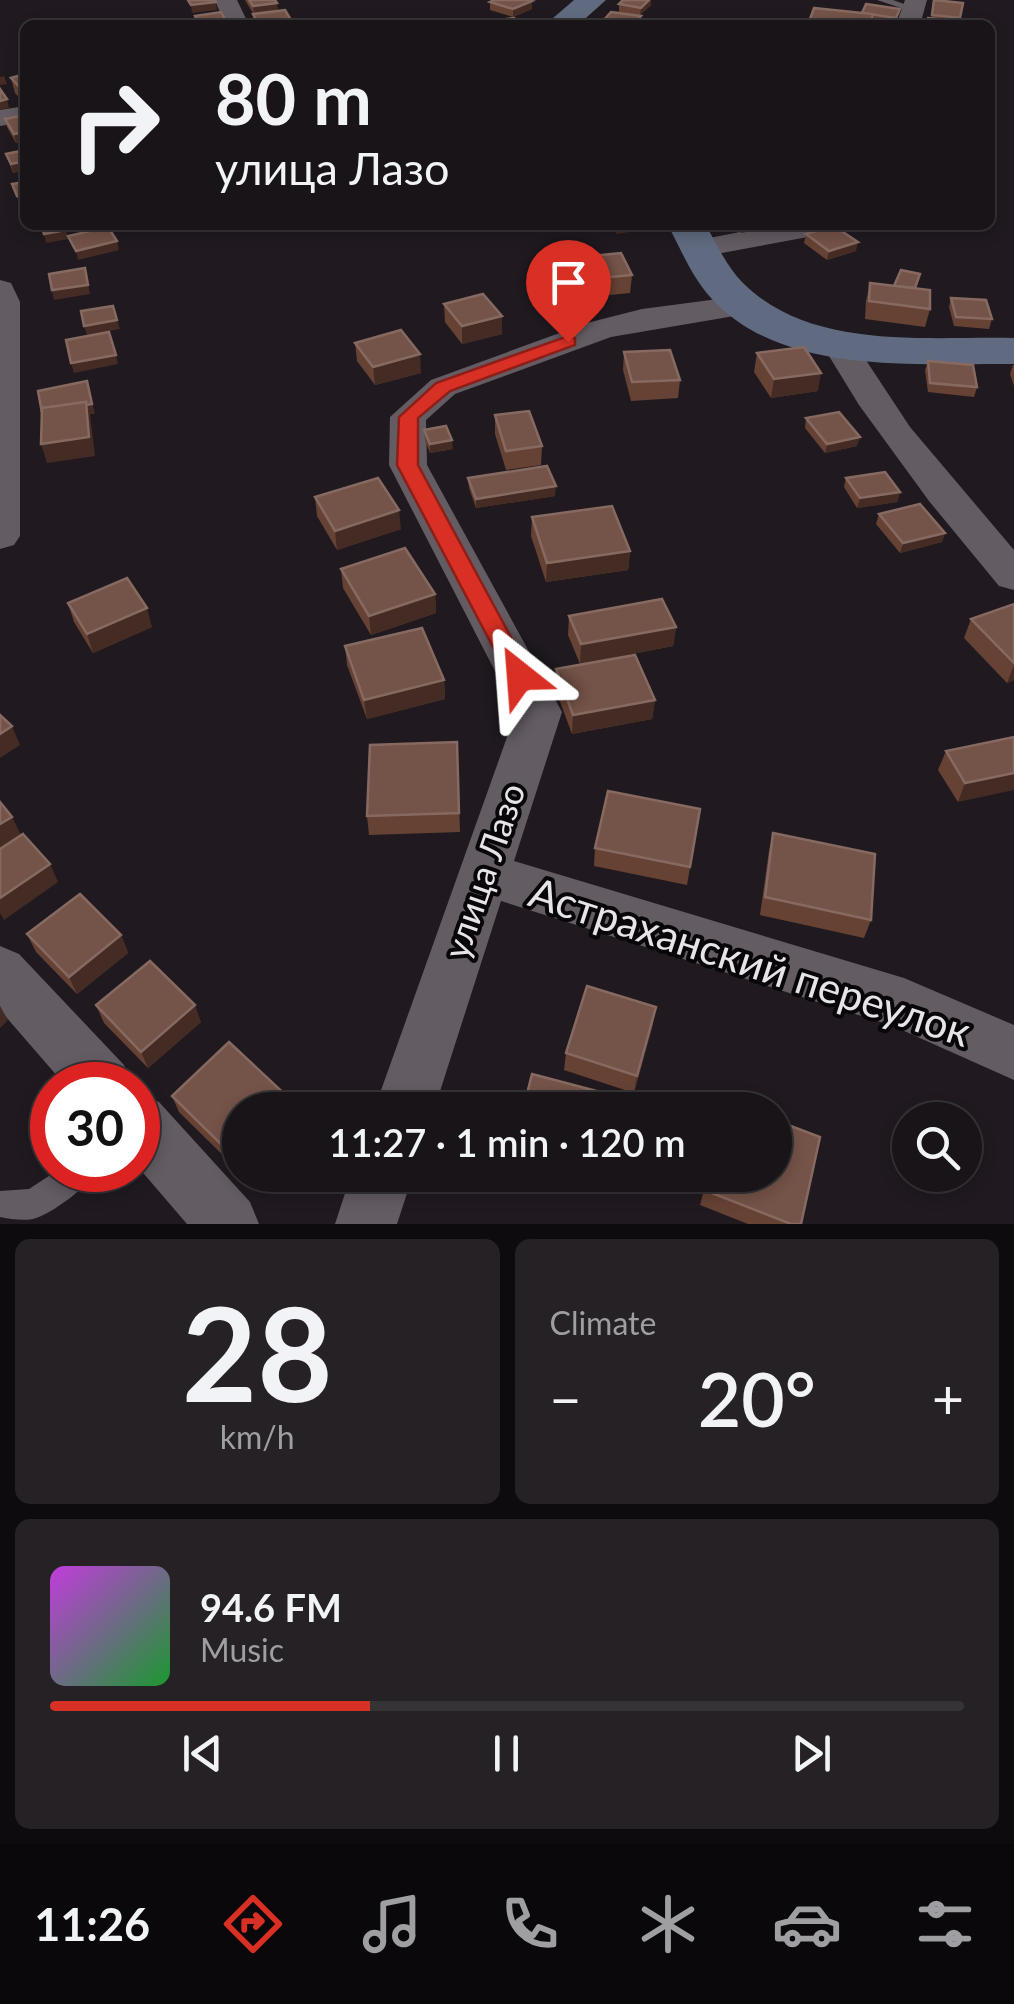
<!DOCTYPE html>
<html lang="en">
<head>
<meta charset="utf-8">
<style>
  :root { --surface:#181418; --page:#252125; --text:#f1f3f6; --muted:#9f9ea2; --line:#363337; --accent:#d93025 }
  body { margin:0; font-family:Lato,sans-serif; background:var(--page); color:var(--text); height:100vh; display:flex; flex-direction:column; font-size:38px; white-space:nowrap }
  * { box-sizing:border-box; margin:0 }
  p { font-size:32px; color:var(--muted) }
  .icon { flex:none; width:55px; height:55px; fill:none; stroke:currentColor; stroke-width:2; stroke-linecap:round; stroke-linejoin:round }
  .map { position:relative; height:1224px; overflow:hidden }
  .drawer { display:flex; flex-direction:column; gap:15px; padding:15px; background:#0d0b0d; flex:1 }
  .drawer>* { flex:none }
  .top-card { position:absolute; left:20px; top:20px; width:975px; height:210px; border-radius:15px; box-shadow:0 5px 15px #0003,0 0 0 2px var(--line); background:#181418; color:var(--text); overflow:hidden }
  .fabs { position:absolute; left:892px; top:1102px; display:grid; gap:20px }
  .fabs a { display:grid; place-items:center; width:90px; height:90px; border-radius:50%; background:var(--surface); box-shadow:0 5px 15px #0003,0 0 0 2px var(--line); font-size:50px }
  .speed { position:absolute; left:30px; top:1062px; display:flex; gap:20px; font-size:50px; font-weight:700; text-align:center }
  .speed>* { display:grid; place-content:center; width:130px; height:130px; border-radius:50%; background:var(--surface); box-shadow:0 5px 15px #0003,0 0 0 2px var(--line); line-height:1 }
  .speed .limit { border:15px solid #d22; background:#fff; color:#111 }
  .pin { position:absolute; display:grid; place-items:center; width:85px; height:85px; color:#fff; margin:-102px -42px; border-radius:50% 50% 50% 0; rotate:-45deg; box-shadow:0 0 10px #0007 }
  .pin .icon { rotate:45deg }
  .me { position:absolute; width:110px; margin:-55px; rotate:332deg; stroke-linejoin:round; filter:drop-shadow(0 0 8px #0008) }
  .turn { display:flex; align-items:center; gap:35px; height:210px; padding:0 30px; font-size:45px }
  .turn .icon { width:130px; height:130px; stroke-width:2.5 }
  .turn b { display:block; font-size:70px; line-height:85px }
  .big { font-size:75px; font-weight:600; line-height:1.1 }
  .drawer .widget { flex:1; display:flex; flex-direction:column; justify-content:center; gap:15px; min-width:0; padding:0 35px; border-radius:15px; background:var(--page) }
  .drawer .dial { align-items:center; gap:0 }
  .dial b { font-size:130px; line-height:1 }
  .song { display:flex; align-items:center; gap:30px }
  .cover { width:120px; height:120px; border-radius:15px; background:linear-gradient(135deg,hsl(290 70% 55%),hsl(130 70% 35%)) }
  .played { height:10px; border-radius:5px; background:linear-gradient(90deg,var(--accent) 35%,var(--line) 35%) }
  .keys { display:flex; justify-content:space-around; direction:ltr }
  .heat { display:flex; justify-content:space-between; align-items:center; font-size:55px; direction:ltr }
  .drawer .tiles { flex:1; display:grid; gap:15px; grid-template-columns:1fr 1fr }
  .widget:last-child { grid-column:span 2 }
  .trip { position:absolute; left:222px; top:1092px; width:570px; height:100px; border-radius:50px; background:var(--surface); box-shadow:0 5px 15px #0003,0 0 0 2px var(--line); font-weight:600; line-height:100px; text-align:center }
  .tab-bar { display:flex; height:160px; justify-content:space-around; align-items:center; background:#0a080a; color:var(--muted) }
  .tab-bar .icon { width:70px; height:70px }
  .tab-bar .active { color:var(--accent) }
  .tab-bar b { font-size:45px; color:var(--text) }
  .map>svg:first-child { display:block }
</style>
</head>
<body>
<div class="map">
<svg width="1014" height="1224" viewBox="0 0 1014 1224">
  <rect width="100%" height="100%" fill="#201a20"/>
  <g fill="none" stroke-linecap="round" stroke-linejoin="round">
    <g fill="#635c63" fill-rule="evenodd">
      <path d="M877,0H893L918,9L913,12Z"/>
      <path d="M58,1170H97C92,1184 49,1216 33,1219C23,1221 9,1219 0,1217V1191L29,1189Z"/>
    </g>
    <g fill="#635c63" fill-rule="evenodd">
      <path d="M215,0H237L249,25H225Z"/>
      <path d="M905,0H927L920,25H896Z"/>
      <path d="M25,106V122L0,126V110Z"/>
      <path d="M776,225H839L834,231L824,234L700,257L689,254L685,248L689,242Z"/>
      <path d="M0,280L11,283L20,302V536L14,545L0,549Z"/>
      <path d="M741,296L752,299L757,306L752,313L611,337L455,394L426,420L427,465L562,712L514,861L904,978L1014,1025V1080L893,1026L501,901L434,1110H374L516,712L389,465L390,417L431,380L587,323L642,309Z"/>
      <path d="M838,333L850,336L910,427L1014,550V590L999,586L929,501L859,405L821,343L826,336Z"/>
      <path d="M0,946L19,954L124,1065L132,1085H65L0,1010Z"/>
      <path d="M138,1094L159,1102L250,1202L259,1224H187L138,1167Z"/>
      <path d="M351,1175H413L397,1224H335Z"/>
    </g>
    <g fill="#606b81" fill-rule="evenodd">
      <path d="M574,0H606L578,25H545Z"/>
      <path d="M668,225H706C717,245 727,267 743,283C812,351 925,336 1014,338V364C918,363 783,377 711,298C692,277 681,250 668,225Z"/>
    </g>
  </g>
  <g fill="#664234">
    <path d="M245,0H275L278,11L291,24L318,25H256L253,13Z"/>
    <path d="M623,0H651V5L640,15L619,12V4Z"/>
    <path d="M934,0L963,3L959,25H925L931,18Z"/>
    <path d="M532,1V9L513,17L490,10V2Z"/>
    <path d="M900,9L894,25L871,22V25H809L810,19Z"/>
    <path d="M603,21L640,24L603,25Z"/>
    <path d="M25,74V104L15,93L11,78Z"/>
    <path d="M25,115V170L13,173L6,154L23,150L21,142L16,143L7,127L5,119Z"/>
    <path d="M733,225H779L741,233Z"/>
    <path d="M868,225H906L904,232Z"/>
    <path d="M806,234L856,251L827,260L804,243Z"/>
    <path d="M570,258L632,275L630,293L579,298L569,276Z"/>
    <path d="M870,283L916,288L930,309L925,327L865,319L866,301Z"/>
    <path d="M951,298L992,319L989,329L954,326L949,307Z"/>
    <path d="M444,304L502,316V334L462,344L445,322Z"/>
    <path d="M355,343L421,373L375,385L357,361Z"/>
    <path d="M624,352L680,380L678,398L631,401L623,370Z"/>
    <path d="M757,353L818,391L771,398L754,372Z"/>
    <path d="M928,361L977,387L974,397L928,392L925,370Z"/>
    <path d="M1013,365H1014V386L1010,374Z"/>
    <path d="M495,415L542,446L541,465L506,470L495,434Z"/>
    <path d="M806,418L857,446L825,453L805,428Z"/>
    <path d="M424,430L453,449L430,453L425,440Z"/>
    <path d="M468,478L555,496L476,508L469,488Z"/>
    <path d="M846,478L900,492L897,502L857,508L844,487Z"/>
    <path d="M315,497L401,529L337,550L317,516Z"/>
    <path d="M879,514L945,533L942,542L900,553L876,524Z"/>
    <path d="M532,517L630,551L628,570L546,582L531,536Z"/>
    <path d="M341,569L435,594L436,613L371,635L343,588Z"/>
    <path d="M68,603L152,627L93,653L74,622Z"/>
    <path d="M1014,604V680L1007,683L964,638L971,619Z"/>
    <path d="M569,616L676,627L673,646L580,664L568,635Z"/>
    <path d="M345,646L444,680L445,699L367,719L347,665Z"/>
    <path d="M556,669L655,700L652,719L572,734L555,688Z"/>
    <path d="M1014,737L958,802L938,770L946,751Z"/>
    <path d="M457,742L460,832L369,835L367,816Z"/>
    <path d="M700,809L687,885L594,866L595,848Z"/>
    <path d="M773,833L871,920L864,938L760,915L769,851Z"/>
    <path d="M27,934L121,935L128,953L77,994L36,952Z"/>
    <path d="M96,1005L201,1022L148,1068L104,1023Z"/>
    <path d="M653,1024L634,1093L564,1070L566,1053Z"/>
    <path d="M229,1042L240,1172L179,1112L172,1096Z"/>
    <path d="M551,1175H604L602,1189Z"/>
    <path d="M708,1175L801,1224H748L700,1205Z"/>
  </g>
  <g fill="#442b24">
    <path d="M649,0H651V5L640,15L641,8Z"/>
    <path d="M532,1V9L513,17V9Z"/>
    <path d="M216,2L217,10L192,13L191,5Z"/>
    <path d="M277,3L278,11L254,14L253,6Z"/>
    <path d="M291,20V25H259L258,24Z"/>
    <path d="M4,76L7,84L0,85V77Z"/>
    <path d="M7,99L9,108L0,110V101Z"/>
    <path d="M25,132V141L16,143L14,134Z"/>
    <path d="M25,161V170L13,173L11,164Z"/>
    <path d="M25,194V203L19,205L17,196Z"/>
    <path d="M617,225H651V229L616,234Z"/>
    <path d="M742,225H779L741,233Z"/>
    <path d="M66,230L68,239L46,243L44,234Z"/>
    <path d="M117,241L119,250L78,260L76,251Z"/>
    <path d="M858,242L856,251L827,260L829,251Z"/>
    <path d="M85,268L90,294L54,300L52,290Z"/>
    <path d="M502,316V334L462,344V326Z"/>
    <path d="M117,320L120,329L87,335L84,326Z"/>
    <path d="M420,354L421,373L375,385L373,367Z"/>
    <path d="M116,355L118,364L74,373L71,363Z"/>
    <path d="M821,373L818,391L771,398L774,379Z"/>
    <path d="M87,381L95,414H90L95,456L47,463L41,444L45,422Z"/>
    <path d="M860,437L857,446L825,453L827,444Z"/>
    <path d="M452,440L453,449L430,453V444Z"/>
    <path d="M556,486L555,496L476,508V499Z"/>
    <path d="M900,492L897,502L857,508L860,498Z"/>
    <path d="M399,510L401,529L337,550L335,531Z"/>
    <path d="M945,533L942,542L900,553L903,543Z"/>
    <path d="M630,551L628,570L546,582L547,563Z"/>
    <path d="M435,594L436,613L371,635L369,616Z"/>
    <path d="M147,608L152,627L93,653L87,634Z"/>
    <path d="M676,627L673,646L580,664L581,644Z"/>
    <path d="M1014,665V680L1007,683Z"/>
    <path d="M444,680L445,699L367,719L364,700Z"/>
    <path d="M655,700L652,719L572,734L573,715Z"/>
    <path d="M12,726L20,745L0,758V734Z"/>
    <path d="M1014,773V790L958,802L965,783Z"/>
    <path d="M12,817L21,835L0,849V824Z"/>
    <path d="M50,864L58,882L4,920L0,913V898Z"/>
    <path d="M121,935L128,953L77,994L69,977Z"/>
    <path d="M195,1005L201,1022L148,1068L141,1052Z"/>
    <path d="M0,1006L8,1020L0,1028Z"/>
    <path d="M656,1007L653,1024L634,1093L637,1076Z"/>
    <path d="M291,1100L294,1110H281Z"/>
    <path d="M240,1151V1172L234,1157Z"/>
  </g>
  <g fill="#745348" stroke="#866a61" stroke-width="2.5">
    <path d="M188,0H215L216,2L191,5Z"/>
    <path d="M249,0H275L277,3L253,6Z"/>
    <path d="M494,0H528L532,1L513,9L490,2Z"/>
    <path d="M623,0H649L641,8L619,4Z"/>
    <path d="M934,0L963,3L960,18L932,15Z"/>
    <path d="M866,4L900,9L896,18L862,13Z"/>
    <path d="M814,8L873,14L871,21L853,19L851,24L810,19Z"/>
    <path d="M285,10L291,20L258,24L253,14Z"/>
    <path d="M221,12L227,23L200,25L195,16Z"/>
    <path d="M611,12L641,16L633,25L603,21Z"/>
    <path d="M514,18L521,25H489L486,22Z"/>
    <path d="M928,18L955,21L953,25H925Z"/>
    <path d="M315,21L318,25H284Z"/>
    <path d="M25,74V89L22,90L11,78Z"/>
    <path d="M0,89L7,99L0,101Z"/>
    <path d="M25,115V132L14,134L5,119Z"/>
    <path d="M25,150V161L11,164L6,154Z"/>
    <path d="M25,182V194L17,196L12,184Z"/>
    <path d="M41,225H64L66,230L44,234Z"/>
    <path d="M834,226L858,242L829,251L806,234Z"/>
    <path d="M108,227L117,241L76,251L68,236Z"/>
    <path d="M621,253L632,275L580,280L570,258Z"/>
    <path d="M85,268L88,285L52,290L49,274Z"/>
    <path d="M901,270L920,274L915,288L894,286Z"/>
    <path d="M870,283L930,290V309L869,301Z"/>
    <path d="M483,294L502,316L462,326L444,304Z"/>
    <path d="M951,298L986,300L992,319L956,317Z"/>
    <path d="M113,306L117,320L84,326L81,311Z"/>
    <path d="M401,330L420,354L373,367L355,343Z"/>
    <path d="M109,332L116,355L71,363L66,340Z"/>
    <path d="M804,347L821,373L774,379L757,353Z"/>
    <path d="M670,350L680,380L632,382L624,352Z"/>
    <path d="M928,361L973,365L977,387L930,383Z"/>
    <path d="M87,381L92,404L86,405V402L42,408V413L38,391Z"/>
    <path d="M86,402L89,437L41,444L42,408Z"/>
    <path d="M529,411L542,446L506,451L495,415Z"/>
    <path d="M839,412L860,437L827,444L806,418Z"/>
    <path d="M446,426L452,440L430,444L424,430Z"/>
    <path d="M547,466L556,486L476,499L468,478Z"/>
    <path d="M885,472L900,492L860,498L846,478Z"/>
    <path d="M378,478L399,510L335,531L315,497Z"/>
    <path d="M920,504L945,533L903,543L879,514Z"/>
    <path d="M612,506L630,551L547,563L532,517Z"/>
    <path d="M405,548L435,594L369,616L341,569Z"/>
    <path d="M127,578L147,608L87,634L68,603Z"/>
    <path d="M662,599L676,627L581,644L569,616Z"/>
    <path d="M1014,604V663L971,619Z"/>
    <path d="M422,628L444,680L364,700L345,646Z"/>
    <path d="M635,655L655,700L573,715L556,669Z"/>
    <path d="M0,715L12,726L0,734Z"/>
    <path d="M1014,737V773L965,783L946,751Z"/>
    <path d="M457,742L459,813L367,816L370,745Z"/>
    <path d="M608,791L700,809L690,867L595,848Z"/>
    <path d="M0,802L12,817L0,824Z"/>
    <path d="M773,833L875,854L871,920L765,897Z"/>
    <path d="M23,834L50,864L0,898V849Z"/>
    <path d="M80,894L121,935L69,977L27,934Z"/>
    <path d="M150,961L195,1005L141,1052L96,1005Z"/>
    <path d="M587,986L656,1007L637,1076L566,1053Z"/>
    <path d="M229,1042L291,1100L281,1110H240V1151L234,1157L172,1096Z"/>
    <path d="M532,1074L619,1097L617,1110H523Z"/>
    <path d="M728,1102L749,1110H726Z"/>
    <path d="M775,1120L820,1137L801,1224H791L704,1190L708,1175H775Z"/>
  </g>
  <path fill="#d93025" stroke="#8d1f18" stroke-width="2.5" d="M568,336L575,338V345L450,391L418,418V465L532,676L520,685L512,683L397,465L399,417L436,383Z"/>
  <g text-anchor="middle" stroke-width="8" stroke-linejoin="round" paint-order="stroke">
    <g font-size="35" fill="#e7e3e7" stroke="#080608">
      <text transform="translate(485 871) rotate(-71)" y="12">улица Лазо</text>
    </g>
    <g font-size="42" fill="#e7e3e7" stroke="#080608">
      <text transform="translate(750 962) rotate(18)" y="15">Астраханский переулок</text>
    </g>
  </g>
</svg>
<div class="fabs">
<a><svg class="icon" aria-label="search" viewBox="0 0 24 24"><circle cx="10" cy="10" r="6"/><path d="M15 15l6 6"/></svg></a>
</div>
<div class="speed"><div class="limit">30</div></div>
<div class="pin" style="left:568px;top:342px;background:#d93025"><svg class="icon" aria-label="arrive" viewBox="0 0 24 24"><path d="M6 21V4h12l-3 4 3 4H6"/></svg></div>
<svg class="me" style="left:520px;top:676px" viewBox="-20 -20 40 40"><path d="M0-17L14 15 0 8-14 15z" fill="#d93025" stroke="#fff" stroke-width="4"/></svg>
<div class="trip">11:27 · 1 min · 120 m</div>
<div class="top-card">
<div class="turn"><svg class="icon" aria-label="right" viewBox="0 0 24 24"><path d="M7 20v-9h11M14 6l5 5-5 5"/></svg><div><b>80 m</b>улица Лазо</div></div>
</div>
</div>
<section class="drawer">
<div class="tiles">
<div class="widget dial"><b>28</b><p>km/h</p></div>
<div class="widget"><p>Climate</p>
<div class="heat"><a>−</a><b class="big">20°</b><a>+</a></div>
</div>
<div class="widget">
<div class="song"><i class="cover"></i><div><b>94.6 FM</b><p>Music</p></div></div>
<div class="played"></div>
<div class="keys"><svg class="icon" aria-label="previous" viewBox="0 0 24 24"><path d="M18 5L8 12l10 7zM5 5v14"/></svg><svg class="icon" aria-label="pause" viewBox="0 0 24 24"><path d="M8 5v14M16 5v14"/></svg><svg class="icon" aria-label="next" viewBox="0 0 24 24"><path d="M6 5l10 7-10 7zM19 5v14"/></svg></div>
</div>
</div>
</section>
<nav class="tab-bar">
<b>11:26</b>
<svg class="icon active" aria-label="directions" viewBox="0 0 24 24"><path d="M12 3l9 9-9 9-9-9zM9 14v-3h6M13 9l2 2-2 2"/></svg>
<svg class="icon" aria-label="music" viewBox="0 0 24 24"><path d="M9 18V5l10-2v13"/><circle cx="6" cy="18" r="3"/><circle cx="16" cy="16" r="3"/></svg>
<svg class="icon" aria-label="phone" viewBox="0 0 24 24"><path d="M5 4h4l2 5-3 2q2 4 5 5l2-3 5 2v4C11 20 4 13 5 4z"/></svg>
<svg class="icon" aria-label="climate" viewBox="0 0 24 24"><path d="M12 3v18M4 7l16 10M4 17L20 7"/></svg>
<svg class="icon" aria-label="car" viewBox="0 0 24 24"><path d="M5 17H2v-5l4-1 3-4h7l3 4 3 1v5h-3M9 17h6M6 11h13"/><circle cx="7" cy="17" r="2"/><circle cx="17" cy="17" r="2"/></svg>
<svg class="icon" aria-label="filters" viewBox="0 0 24 24"><path d="M4 7h16M4 17h16"/><circle cx="9" cy="7" r="2"/><circle cx="15" cy="17" r="2"/></svg>
</nav>
</body>
</html>
